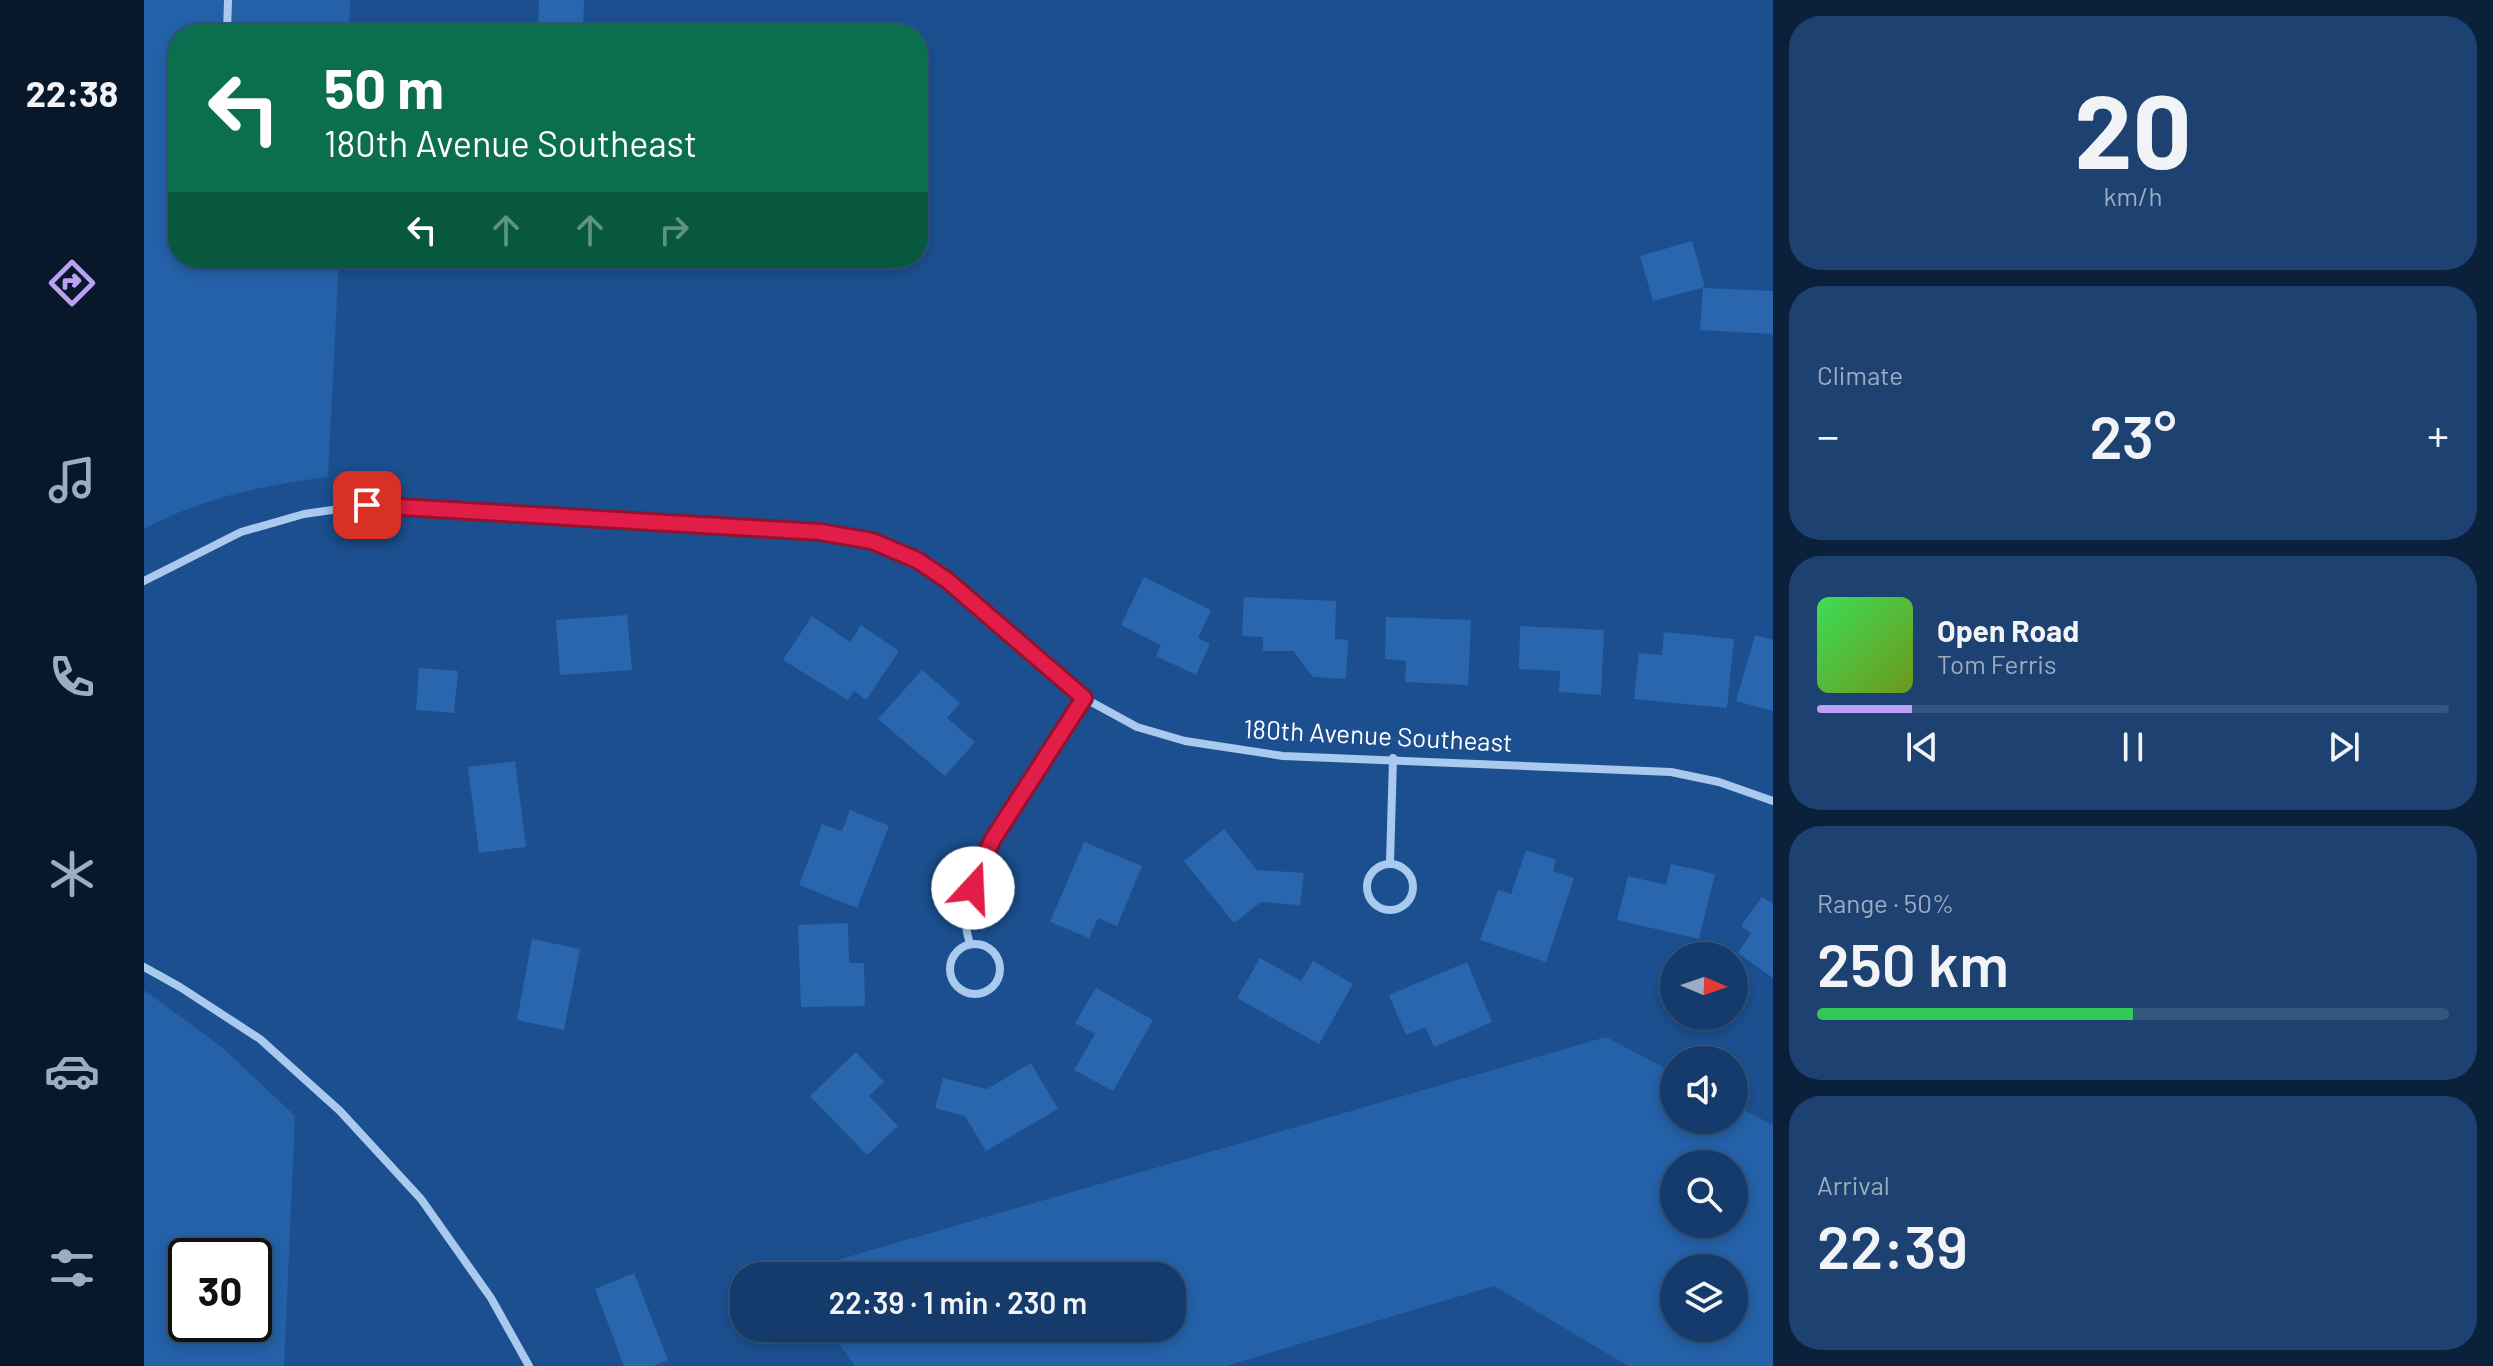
<!DOCTYPE html>
<html lang="en">
<head>
<meta charset="utf-8">
<style>
  :root { --surface:#143b6b; --page:#1d4271; --text:#f1f3f6; --muted:#9dadc1; --line:#33557e; --accent:#bca0f2 }
  body { margin:0; font-family:Barlow,sans-serif; background:var(--page); color:var(--text); height:100vh; display:flex; flex-direction:column; font-size:30px; white-space:nowrap }
  * { box-sizing:border-box; margin:0 }
  p { font-size:26px; color:var(--muted) }
  .icon { flex:none; width:44px; height:44px; fill:none; stroke:currentColor; stroke-width:2; stroke-linecap:round; stroke-linejoin:round }
  .map { position:relative; flex:1; overflow:hidden }
  .drawer { display:flex; flex-direction:column; gap:16px; padding:16px; background:#0b203b; width:720px }
  .drawer>* { flex:none }
  .top-card { position:absolute; left:24px; top:24px; width:760px; height:244px; border-radius:32px; box-shadow:0 4px 12px #0003,0 0 0 2px var(--line); background:#0b6e4f; color:#fff; overflow:hidden }
  .needle { width:52px; rotate:92deg }
  .fabs { position:absolute; left:1516px; top:942px; display:grid; gap:16px }
  .fabs a { display:grid; place-items:center; width:88px; height:88px; border-radius:50%; background:var(--surface); box-shadow:0 4px 12px #0003,0 0 0 2px var(--line); font-size:40px }
  .speed { position:absolute; left:24px; top:1238px; display:flex; gap:16px; font-size:40px; font-weight:700; text-align:center }
  .speed>* { display:grid; place-content:center; width:104px; height:104px; border-radius:50%; background:var(--surface); box-shadow:0 4px 12px #0003,0 0 0 2px var(--line); line-height:1 }
  .speed .limit { border:4px solid #111; border-radius:12px; background:#fff; color:#111 }
  .pin { position:absolute; display:grid; place-items:center; width:68px; height:68px; color:#fff; margin:-34px; border-radius:16px; box-shadow:0 4px 12px #0006 }
  .me { position:absolute; width:88px; margin:-44px; rotate:20deg; stroke-linejoin:round; filter:drop-shadow(0 0 6px #0008) }
  .turn { display:flex; align-items:center; gap:28px; height:168px; padding:0 24px; font-size:36px }
  .turn .icon { width:104px; height:104px; stroke-width:2.5 }
  .turn b { display:block; font-size:56px; line-height:68px }
  .lanes { display:flex; align-items:center; height:76px; padding:0 24px; background:#0003; justify-content:center; gap:40px; direction:ltr }
  .lanes .off { opacity:.35 }
  .big { font-size:60px; font-weight:600; line-height:1.1 }
  .drawer .card { flex:1; display:flex; flex-direction:column; justify-content:center; gap:12px; min-width:0; padding:0 28px; border-radius:32px; background:var(--page) }
  .drawer .dial { align-items:center; gap:0 }
  .dial b { font-size:104px; line-height:1 }
  .song { display:flex; align-items:center; gap:24px }
  .cover { width:96px; height:96px; border-radius:12px; background:linear-gradient(135deg,hsl(130 70% 55%),hsl(80 70% 35%)) }
  .played { height:8px; border-radius:4px; background:linear-gradient(90deg,var(--accent) 15%,var(--line) 15%) }
  .keys { display:flex; justify-content:space-around; direction:ltr }
  .heat { display:flex; justify-content:space-between; align-items:center; font-size:44px; direction:ltr }
  .charge { height:12px; border-radius:6px; background:linear-gradient(90deg,#34c759 50%,var(--line) 0) }
  .trip { position:absolute; left:586px; top:1262px; width:456px; height:80px; border-radius:32px; background:var(--surface); box-shadow:0 4px 12px #0003,0 0 0 2px var(--line); font-weight:600; line-height:80px; text-align:center }
  main { display:flex; flex:1; min-height:0 }
  .dock { display:flex; flex-direction:column; width:144px; justify-content:space-around; align-items:center; background:#08182b; color:var(--muted) }
  .dock .icon { width:56px; height:56px }
  .dock .selected { color:var(--accent) }
  .dock b { font-size:36px; color:var(--text) }
  .map>svg:first-child { display:block }
</style>
</head>
<body>
<main>
<nav class="dock">
<b>22:38</b>
<svg class="icon selected" aria-label="directions" viewBox="0 0 24 24"><path d="M12 3l9 9-9 9-9-9zM9 14v-3h6M13 9l2 2-2 2"/></svg>
<svg class="icon" aria-label="music" viewBox="0 0 24 24"><path d="M9 18V5l10-2v13"/><circle cx="6" cy="18" r="3"/><circle cx="16" cy="16" r="3"/></svg>
<svg class="icon" aria-label="phone" viewBox="0 0 24 24"><path d="M5 4h4l2 5-3 2q2 4 5 5l2-3 5 2v4C11 20 4 13 5 4z"/></svg>
<svg class="icon" aria-label="climate" viewBox="0 0 24 24"><path d="M12 3v18M4 7l16 10M4 17L20 7"/></svg>
<svg class="icon" aria-label="car" viewBox="0 0 24 24"><path d="M5 17H2v-5l4-1 3-4h7l3 4 3 1v5h-3M9 17h6M6 11h13"/><circle cx="7" cy="17" r="2"/><circle cx="17" cy="17" r="2"/></svg>
<svg class="icon" aria-label="filters" viewBox="0 0 24 24"><path d="M4 7h16M4 17h16"/><circle cx="9" cy="7" r="2"/><circle cx="15" cy="17" r="2"/></svg>
</nav>
<div class="map">
<svg width="1629" height="1366" viewBox="0 0 1629 1366">
  <rect width="100%" height="100%" fill="#1b4f8f"/>
  <g fill="#2461a8" fill-rule="evenodd">
    <path d="M0,0H206L205,34H34V258H195L184,477C121,485 57,498 0,529Z"/>
    <path d="M0,990L80,1049L151,1116L140,1366H0ZM42,1256H110V1324H42Z"/>
    <path d="M1462,1037L1530,1073V1120H1590V1105L1629,1125V1366H1484L1350,1286L1082,1366H711L684,1328H1028V1276L645,1274ZM1530,1164H1590V1224H1530ZM1530,1268H1590V1328H1530Z"/>
  </g>
  <g fill="#2a66ad">
    <path d="M395,0H440L439,34H394Z"/>
    <path d="M1548,241L1561,287L1509,301L1496,256Z"/>
    <path d="M1559,288L1629,291V334L1556,330Z"/>
    <path d="M1000,577L1067,610L1054,638L1066,644L1052,675L1012,656L1017,645L977,625Z"/>
    <path d="M1100,597L1192,601L1191,639L1204,640L1202,679L1169,677L1149,651H1119V637L1098,636Z"/>
    <path d="M483,615L488,670L416,675L412,620Z"/>
    <path d="M668,616L706,642L717,625L755,651L722,700L710,691L704,700L639,660Z"/>
    <path d="M1242,617L1327,620L1324,685L1261,682L1262,661L1241,659Z"/>
    <path d="M1376,626L1460,630L1457,695L1415,692L1416,671L1375,669Z"/>
    <path d="M1520,632L1590,639L1583,708L1490,699L1495,653L1518,655Z"/>
    <path d="M1611,635L1629,640V711L1592,701Z"/>
    <path d="M275,668L314,671L310,713L272,710Z"/>
    <path d="M778,670L816,703L803,718L831,742L801,776L734,719Z"/>
    <path d="M371,761L382,847L335,853L324,767Z"/>
    <path d="M706,810L745,826L713,908L655,885L678,824L698,831Z"/>
    <path d="M1080,829L1113,870L1160,873L1156,905L1117,902L1090,923L1040,861Z"/>
    <path d="M940,842L998,866L973,926L954,918L945,938L906,922Z"/>
    <path d="M1382,850L1412,860L1409,871L1430,878L1402,962L1336,940L1354,890L1367,894Z"/>
    <path d="M1527,864L1571,874L1555,939L1473,920L1484,876L1522,885Z"/>
    <path d="M1618,897L1629,904V978L1594,953L1607,933L1597,926Z"/>
    <path d="M704,923L705,963H720L721,1006L657,1007L654,925Z"/>
    <path d="M388,939L436,949L420,1030L373,1020Z"/>
    <path d="M1116,958L1157,981L1169,961L1209,984L1175,1044L1093,998Z"/>
    <path d="M1323,962L1348,1022L1290,1047L1281,1027L1262,1035L1245,995Z"/>
    <path d="M952,988L1009,1020L969,1091L930,1070L951,1034L931,1023Z"/>
    <path d="M712,1052L740,1082L725,1096L754,1126L723,1155L666,1096Z"/>
    <path d="M887,1063L914,1109L842,1151L821,1116L791,1108L799,1078L843,1089Z"/>
    <path d="M490,1273L524,1360L509,1366H480L451,1289Z"/>
  </g>
  <g fill="none" stroke-linecap="round" stroke-linejoin="round">
    <g stroke="#a9c9ee" stroke-width="8">
      <path d="M83,34L84,0"/>
      <path d="M0,581L97,532L160,514L223,505L676,532L728,541L773,560L803,580L940,698L993,727L1041,741L1139,756L1527,772L1575,782L1629,801"/>
      <path d="M1246,863L1249,758"/>
      <circle cx="1246" cy="887" r="23"/>
      <path d="M826,944C824,936 821,928 822,920C828,849 901,758 940,698"/>
      <circle cx="831" cy="969" r="25"/>
      <path d="M0,967L36,987L116,1039L196,1111L277,1199L347,1298L385,1366"/>
    </g>
  </g>
  <g fill="none" stroke-linecap="round" stroke-linejoin="round">
    <g stroke="#92132f" stroke-width="20">
      <path id="route" d="M223,505L676,532L728,541L773,560L803,580L940,698L849,839L834,870L829,888"/>
    </g>
    <use href="#route" stroke="#e11d48" stroke-width="14"/>
  </g>
  <g text-anchor="middle" stroke-width="8" stroke-linejoin="round" paint-order="stroke">
    <g font-size="26" fill="#fff" stroke="#1b4f8f">
      <text transform="translate(1234 736) rotate(3)" y="9">180th Avenue Southeast</text>
    </g>
  </g>
</svg>
<div class="fabs">
<a><svg class="needle" viewBox="-14 -14 28 28"><path d="M0-13l5 13h-10z" fill="#e53935"/><path d="M0 13l5-13h-10z" fill="#9dadc1"/></svg></a>
<a><svg class="icon" aria-label="sound" viewBox="0 0 24 24"><path d="M4 9h4l5-4v14l-5-4H4zM17 9q2 3 0 6"/></svg></a>
<a><svg class="icon" aria-label="search" viewBox="0 0 24 24"><circle cx="10" cy="10" r="6"/><path d="M15 15l6 6"/></svg></a>
<a><svg class="icon" aria-label="layers" viewBox="0 0 24 24"><path d="M12 4l9 5-9 5-9-5zM3 14l9 5 9-5"/></svg></a>
</div>
<div class="speed"><div class="limit">30</div></div>
<div class="pin" style="left:223px;top:505px;background:#d93025"><svg class="icon" aria-label="arrive" viewBox="0 0 24 24"><path d="M6 21V4h12l-3 4 3 4H6"/></svg></div>
<svg class="me" style="left:829px;top:888px" viewBox="-20 -20 40 40"><circle r="19" fill="#fff"/><path d="M0-13L10 11 0 6-10 11z" fill="#e11d48"/></svg>
<div class="trip">22:39 · 1 min · 230 m</div>
<div class="top-card">
<div class="turn"><svg class="icon" aria-label="left" viewBox="0 0 24 24"><path d="M17 20v-9H6M10 6l-5 5 5 5"/></svg><div><b>50 m</b>180th Avenue Southeast</div></div>
<div class="lanes"><svg class="icon" aria-label="left" viewBox="0 0 24 24"><path d="M17 20v-9H6M10 6l-5 5 5 5"/></svg><svg class="icon off" aria-label="ahead" viewBox="0 0 24 24"><path d="M12 20V5M6 11l6-6 6 6"/></svg><svg class="icon off" aria-label="ahead" viewBox="0 0 24 24"><path d="M12 20V5M6 11l6-6 6 6"/></svg><svg class="icon off" aria-label="right" viewBox="0 0 24 24"><path d="M7 20v-9h11M14 6l5 5-5 5"/></svg></div>
</div>
</div>
<section class="drawer">
<div class="card dial"><b>20</b><p>km/h</p></div>
<div class="card"><p>Climate</p>
<div class="heat"><a>−</a><b class="big">23°</b><a>+</a></div>
</div>
<div class="card">
<div class="song"><i class="cover"></i><div><b>Open Road</b><p>Tom Ferris</p></div></div>
<div class="played"></div>
<div class="keys"><svg class="icon" aria-label="previous" viewBox="0 0 24 24"><path d="M18 5L8 12l10 7zM5 5v14"/></svg><svg class="icon" aria-label="pause" viewBox="0 0 24 24"><path d="M8 5v14M16 5v14"/></svg><svg class="icon" aria-label="next" viewBox="0 0 24 24"><path d="M6 5l10 7-10 7zM19 5v14"/></svg></div>
</div>
<div class="card"><p>Range · 50%</p><b class="big">250 km</b><div class="charge"></div></div>
<div class="card"><p>Arrival</p><b class="big">22:39</b></div>
</section>
</main>
</body>
</html>
